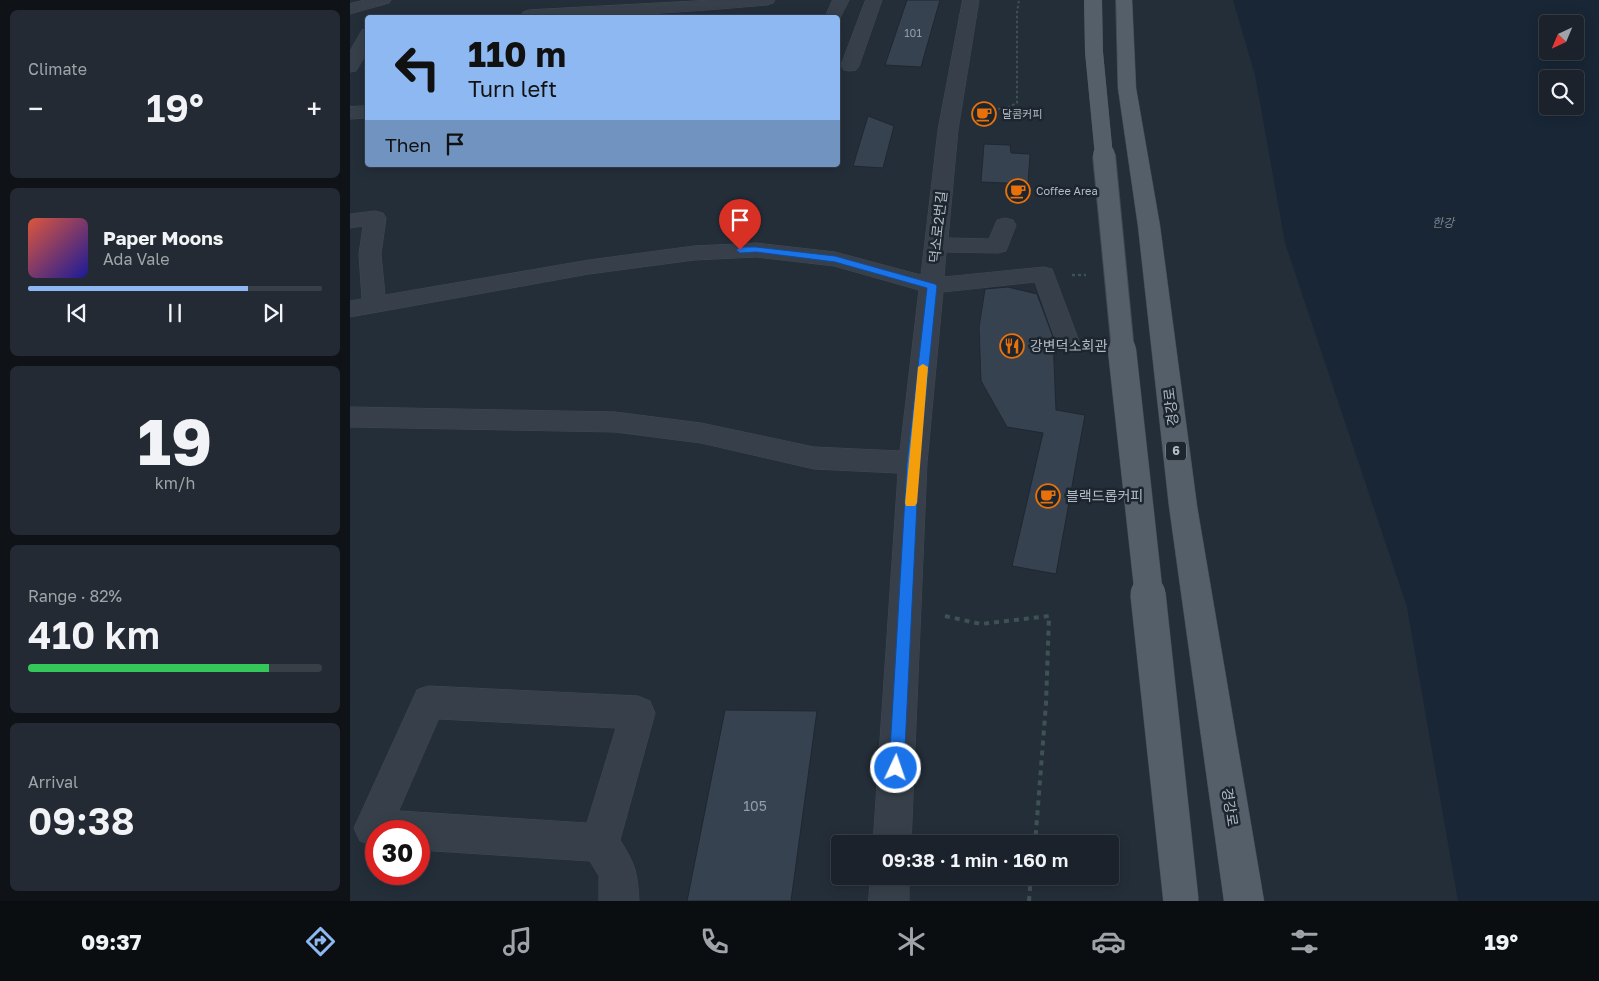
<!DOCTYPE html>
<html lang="en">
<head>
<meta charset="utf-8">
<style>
  :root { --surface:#1b222b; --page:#242a33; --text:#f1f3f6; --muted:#a0a4a9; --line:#393f47; --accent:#8db8f1 }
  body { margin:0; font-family:"Golos Text","Noto Sans KR",sans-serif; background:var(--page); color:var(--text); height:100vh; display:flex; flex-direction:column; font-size:19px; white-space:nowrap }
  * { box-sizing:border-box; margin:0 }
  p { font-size:16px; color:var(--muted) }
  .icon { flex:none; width:28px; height:28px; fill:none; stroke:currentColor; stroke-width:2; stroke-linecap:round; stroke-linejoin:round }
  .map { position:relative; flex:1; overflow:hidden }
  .sheet { display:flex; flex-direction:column; gap:10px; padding:10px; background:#0f1318; width:350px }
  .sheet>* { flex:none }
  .banner { position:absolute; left:15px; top:15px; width:475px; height:152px; border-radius:5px; box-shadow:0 2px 12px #0003,0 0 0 1px var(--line); background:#8db8f1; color:#111; overflow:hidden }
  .needle { width:32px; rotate:224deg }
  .fabs { position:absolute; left:1189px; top:15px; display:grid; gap:10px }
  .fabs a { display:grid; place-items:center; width:45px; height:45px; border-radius:5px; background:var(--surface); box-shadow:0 2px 12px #0003,0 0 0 1px var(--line); font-size:25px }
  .speed { position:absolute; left:15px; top:820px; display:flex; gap:10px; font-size:25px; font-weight:700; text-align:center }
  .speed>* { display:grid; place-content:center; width:65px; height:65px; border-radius:50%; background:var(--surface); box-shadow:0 2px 12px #0003,0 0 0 1px var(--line); line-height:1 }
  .speed .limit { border:8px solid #d22; background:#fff; color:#111 }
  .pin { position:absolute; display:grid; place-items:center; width:42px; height:42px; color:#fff; margin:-51px -21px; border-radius:50% 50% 50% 0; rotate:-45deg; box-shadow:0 0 5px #0007 }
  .pin .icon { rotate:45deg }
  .me { position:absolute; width:55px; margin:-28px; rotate:3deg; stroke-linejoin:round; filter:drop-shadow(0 0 4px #0008) }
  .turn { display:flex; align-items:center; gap:18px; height:105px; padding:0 20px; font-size:22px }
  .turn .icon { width:65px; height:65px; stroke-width:2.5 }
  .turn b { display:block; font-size:35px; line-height:42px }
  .then { display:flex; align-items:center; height:48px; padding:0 20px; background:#0003; gap:10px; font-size:19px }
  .big { font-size:38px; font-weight:600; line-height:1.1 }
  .sheet .widget { flex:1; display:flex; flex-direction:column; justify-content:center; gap:8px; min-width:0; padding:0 18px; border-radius:8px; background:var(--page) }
  .sheet .dial { align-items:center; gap:0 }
  .dial b { font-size:65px; line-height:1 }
  .song { display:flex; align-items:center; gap:15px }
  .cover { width:60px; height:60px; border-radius:8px; background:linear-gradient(135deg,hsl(10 70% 55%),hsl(240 70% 35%)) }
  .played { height:5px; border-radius:2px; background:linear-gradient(90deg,var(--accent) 75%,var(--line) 75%) }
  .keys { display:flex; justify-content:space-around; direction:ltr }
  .heat { display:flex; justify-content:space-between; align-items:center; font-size:28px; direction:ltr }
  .charge { height:8px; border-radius:4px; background:linear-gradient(90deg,#34c759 82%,var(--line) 0) }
  .trip { position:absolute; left:481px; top:835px; width:288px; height:50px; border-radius:5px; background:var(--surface); box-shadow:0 2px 12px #0003,0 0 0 1px var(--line); font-weight:600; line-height:50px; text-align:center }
  .tab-bar { display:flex; height:80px; justify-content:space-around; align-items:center; background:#0b0e11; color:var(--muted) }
  .tab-bar .icon { width:35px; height:35px }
  .tab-bar .selected { color:var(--accent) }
  .tab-bar b { font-size:22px; color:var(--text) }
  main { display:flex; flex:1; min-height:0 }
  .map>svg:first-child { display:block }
</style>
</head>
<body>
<main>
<section class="sheet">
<div class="widget"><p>Climate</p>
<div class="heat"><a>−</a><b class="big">19°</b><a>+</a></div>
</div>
<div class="widget">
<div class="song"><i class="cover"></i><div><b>Paper Moons</b><p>Ada Vale</p></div></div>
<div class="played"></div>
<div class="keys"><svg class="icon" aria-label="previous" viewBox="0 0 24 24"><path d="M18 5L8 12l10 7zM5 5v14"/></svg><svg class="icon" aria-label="pause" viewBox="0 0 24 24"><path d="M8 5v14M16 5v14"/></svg><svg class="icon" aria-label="next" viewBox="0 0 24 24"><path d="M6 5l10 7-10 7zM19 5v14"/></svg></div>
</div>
<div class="widget dial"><b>19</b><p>km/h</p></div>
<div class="widget"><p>Range · 82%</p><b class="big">410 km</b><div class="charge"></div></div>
<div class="widget"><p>Arrival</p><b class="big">09:38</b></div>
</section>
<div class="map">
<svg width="1249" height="901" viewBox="0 0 1249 901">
  <rect width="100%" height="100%" fill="#242e39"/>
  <path fill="#182636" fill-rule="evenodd" d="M883,0H1249V901H1108L1057,607L935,243L905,75ZM1198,24H1225V51H1198ZM1198,79H1225V106H1198Z"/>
  <g fill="#364250" stroke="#1f2731">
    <path d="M557,0H590L571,67L535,65Z"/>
    <path d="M518,116L544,126L533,168L503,166Z"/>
    <path d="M634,144L660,145L661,153L680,154L678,184L631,182Z"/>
    <path d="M658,287L687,294L703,337L706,410L735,415L706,574L662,566L693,433L657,427L631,381L629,327L635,289Z"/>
    <path d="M375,710L467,711L441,901H337Z"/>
  </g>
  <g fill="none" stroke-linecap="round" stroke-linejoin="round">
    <g stroke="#414953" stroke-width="1">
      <g id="minor">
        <path d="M15,0H41L39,3L0,14V4Z"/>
        <path d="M363,0H425L423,3L417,5C336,12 254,18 173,18L171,15L173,12L179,10Z"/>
        <path d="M483,0H499L488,22V18H475Z"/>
        <path d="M516,0H532L509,66L506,70L500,71L494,70L491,66Z"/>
        <path d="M613,0H629L608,130L598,238L639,239L647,220L655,218L663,220L666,225L656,251L648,253L596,252L594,277L694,267L702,269L729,341L726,347L717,350L708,347L685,282L593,292L577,463L561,844H523L548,473L464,469L351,443L265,432L0,427V407L265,412L351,423L464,447L550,451L569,290L484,266L406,257L344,260L239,274L0,317V301L12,299L9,254L13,226L0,228V214L25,211L33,213L36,218L31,254L35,295L239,260L344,246L406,243L485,252L571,275L588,130Z"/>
        <path d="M18,29V51L6,71L0,72V51L12,30Z"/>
        <path d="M18,106V118L0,119V107Z"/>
        <path d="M79,686L288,696L300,701L305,713L270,840C286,866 287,871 289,901H249V876L240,861L69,850V831H26V847L10,841L4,828L10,815L67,690ZM89,719L266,728L237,823L49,811Z"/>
        <path d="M521,876H559V901H519Z"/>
      </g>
    </g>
    <g stroke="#414953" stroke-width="1">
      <path id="major" d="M766,0H782L786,88L810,226L847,506L914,901H874L819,506L788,226L768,88Z"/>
    </g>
    <path stroke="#3e5253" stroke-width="2" stroke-dasharray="2.5 2.5" stroke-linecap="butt" d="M628,108L654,109L667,103V12L669,0"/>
    <path stroke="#3e5253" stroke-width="2.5" stroke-dasharray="3 3" stroke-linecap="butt" d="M722,275H736"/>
    <g stroke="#3e5253" stroke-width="4" stroke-dasharray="5 5" stroke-linecap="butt">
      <path d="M595,616L631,624L699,616L696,704L685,844"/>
      <path d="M679,901L681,876"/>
    </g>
    <use href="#minor" fill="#37404a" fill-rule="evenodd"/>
    <use href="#major" fill="#555f6a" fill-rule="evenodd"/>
    <g stroke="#414953" stroke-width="18" stroke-linecap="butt">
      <path id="major-bridge-far3" d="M743,0L744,52L754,156"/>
    </g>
    <g stroke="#414953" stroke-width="24" stroke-linecap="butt">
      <path id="major-bridge-far2" d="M754,155L773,351"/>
    </g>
    <g stroke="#414953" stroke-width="29" stroke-linecap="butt">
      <path id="major-bridge-far1" d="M772,350L799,596"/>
    </g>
    <g stroke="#414953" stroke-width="36" stroke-linecap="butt">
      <path id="major-bridge" d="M798,594L831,901"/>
    </g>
    <use href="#major-bridge-far3" stroke="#555f6a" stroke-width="18"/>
    <use href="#major-bridge-far2" stroke="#555f6a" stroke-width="22"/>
    <use href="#major-bridge-far1" stroke="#555f6a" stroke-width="28"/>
    <use href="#major-bridge" stroke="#555f6a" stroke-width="35"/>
  </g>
  <path fill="#1a73e8" stroke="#114b97" d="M406,247L485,256L585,284L587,286L569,463L554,768L551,773L546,775L541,773L539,768L557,463L577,288L485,262L406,252L390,253L386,250L390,247Z"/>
  <path fill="#f59e0b" d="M573,364L578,367L567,503L565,506H556L555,503L568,367Z"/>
  <defs>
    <g id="cafe-ring" transform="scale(1.25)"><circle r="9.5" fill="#1d252f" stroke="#e8710a" stroke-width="1.5"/><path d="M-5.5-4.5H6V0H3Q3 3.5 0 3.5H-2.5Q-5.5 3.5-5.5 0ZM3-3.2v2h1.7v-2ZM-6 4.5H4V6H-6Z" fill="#e8710a"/></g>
    <g id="restaurant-ring" transform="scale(1.25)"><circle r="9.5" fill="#1d252f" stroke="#e8710a" stroke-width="1.5"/><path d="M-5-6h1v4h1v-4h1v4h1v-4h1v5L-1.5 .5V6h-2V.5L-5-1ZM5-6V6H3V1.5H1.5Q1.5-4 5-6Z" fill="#e8710a"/></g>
  </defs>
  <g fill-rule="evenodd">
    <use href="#cafe-ring" x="634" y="114"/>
    <use href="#cafe-ring" x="668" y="191"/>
    <use href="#restaurant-ring" x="662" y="346"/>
    <use href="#cafe-ring" x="698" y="496"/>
  </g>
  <g text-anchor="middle" stroke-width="5" stroke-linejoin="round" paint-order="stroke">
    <g font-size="11" fill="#929ba6">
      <text x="563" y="37">101</text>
    </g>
    <g font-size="11" fill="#b3bbc6" stroke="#1d252f" text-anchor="start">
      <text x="652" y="118">달콤커피</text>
      <text x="686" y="195">Coffee Area</text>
    </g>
    <g font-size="12" font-style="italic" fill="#6e87a2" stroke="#1d252f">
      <text x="1093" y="227">한강</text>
    </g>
    <rect fill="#1d252f" stroke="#868e99" stroke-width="1" x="816" y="441.5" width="20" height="19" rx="4"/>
    <g font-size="12" font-weight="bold" fill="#b3bbc6">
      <text x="826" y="455">6</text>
    </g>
    <g font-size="14" fill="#b3bbc6" stroke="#1d252f">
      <text transform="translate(588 227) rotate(-84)" y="5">덕소로2번길</text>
      <text transform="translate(821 407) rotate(-97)" y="5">경강로</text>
      <text transform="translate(880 807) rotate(81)" y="5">경강로</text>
    </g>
    <g font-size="14" fill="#b3bbc6" stroke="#1d252f" text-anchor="start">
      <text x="680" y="351">강변덕소회관</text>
      <text x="716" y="501">블랙드롭커피</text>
    </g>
    <g font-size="14" fill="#929ba6">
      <text x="405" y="811">105</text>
    </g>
  </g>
</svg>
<div class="fabs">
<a><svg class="needle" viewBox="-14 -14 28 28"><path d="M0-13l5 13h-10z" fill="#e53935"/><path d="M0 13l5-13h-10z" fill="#a0a4a9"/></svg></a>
<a><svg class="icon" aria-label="search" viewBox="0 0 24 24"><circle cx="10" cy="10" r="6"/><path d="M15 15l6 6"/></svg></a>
</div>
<div class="speed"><div class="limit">30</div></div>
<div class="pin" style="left:390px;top:250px;background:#d93025"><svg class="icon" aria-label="arrive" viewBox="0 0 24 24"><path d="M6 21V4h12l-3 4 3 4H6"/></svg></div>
<svg class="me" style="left:546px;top:768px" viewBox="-20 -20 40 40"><circle r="17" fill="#1a73e8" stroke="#fff" stroke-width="3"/><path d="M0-11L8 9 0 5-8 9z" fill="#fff"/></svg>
<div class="trip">09:38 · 1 min · 160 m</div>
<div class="banner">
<div class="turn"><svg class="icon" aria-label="left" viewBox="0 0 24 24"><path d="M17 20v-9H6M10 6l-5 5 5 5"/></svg><div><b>110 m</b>Turn left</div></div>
<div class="then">Then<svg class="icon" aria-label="arrive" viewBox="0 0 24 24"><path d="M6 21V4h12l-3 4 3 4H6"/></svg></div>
</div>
</div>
</main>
<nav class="tab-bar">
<b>09:37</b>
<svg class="icon selected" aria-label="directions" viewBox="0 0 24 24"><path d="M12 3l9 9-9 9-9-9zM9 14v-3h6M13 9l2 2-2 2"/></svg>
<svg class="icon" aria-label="music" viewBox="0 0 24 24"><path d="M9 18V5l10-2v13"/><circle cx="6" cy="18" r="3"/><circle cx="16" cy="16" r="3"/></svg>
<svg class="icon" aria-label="phone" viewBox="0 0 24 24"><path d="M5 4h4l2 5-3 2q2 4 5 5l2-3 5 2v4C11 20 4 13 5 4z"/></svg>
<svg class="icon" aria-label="climate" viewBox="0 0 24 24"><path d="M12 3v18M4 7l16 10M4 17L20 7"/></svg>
<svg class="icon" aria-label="car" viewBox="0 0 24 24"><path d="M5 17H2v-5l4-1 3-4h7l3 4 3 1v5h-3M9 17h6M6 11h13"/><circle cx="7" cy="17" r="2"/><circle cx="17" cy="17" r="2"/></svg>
<svg class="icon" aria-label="filters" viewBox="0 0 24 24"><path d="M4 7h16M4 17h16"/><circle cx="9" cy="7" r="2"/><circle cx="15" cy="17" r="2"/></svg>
<b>19°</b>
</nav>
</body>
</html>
